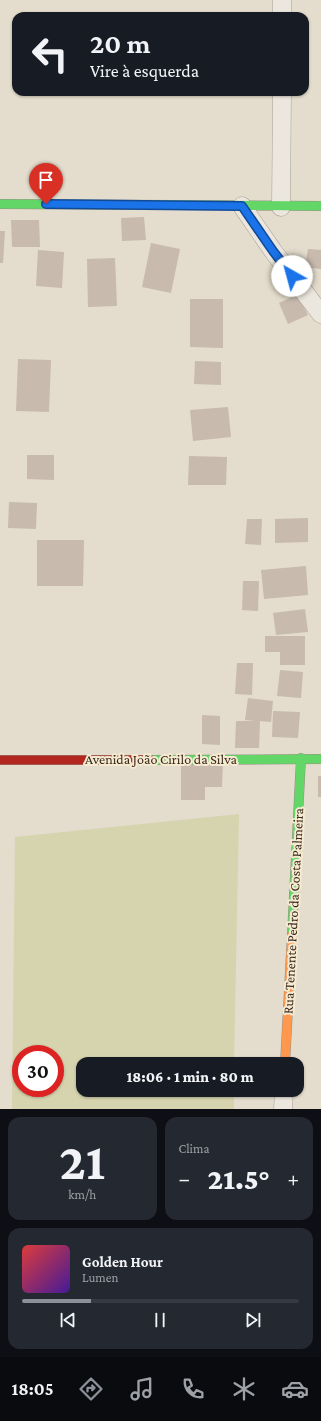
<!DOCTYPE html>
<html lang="pt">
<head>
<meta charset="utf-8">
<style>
  :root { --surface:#171b24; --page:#242831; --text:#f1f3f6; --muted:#9ea1a6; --line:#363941; --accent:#8c9099 }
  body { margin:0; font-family:"Crimson Pro",serif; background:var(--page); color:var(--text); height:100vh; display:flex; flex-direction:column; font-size:15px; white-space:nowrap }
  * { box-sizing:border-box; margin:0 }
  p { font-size:13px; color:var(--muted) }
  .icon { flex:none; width:22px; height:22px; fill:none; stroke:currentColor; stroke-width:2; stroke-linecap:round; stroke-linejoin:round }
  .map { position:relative; height:1109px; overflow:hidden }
  .drawer { display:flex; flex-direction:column; gap:8px; padding:8px; background:#0d0f14; flex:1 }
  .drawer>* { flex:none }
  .banner { position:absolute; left:12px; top:12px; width:297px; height:84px; border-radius:12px; box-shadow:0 1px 3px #0004; background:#171b24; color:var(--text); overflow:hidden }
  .speed { position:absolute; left:12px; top:1045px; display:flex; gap:8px; font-size:20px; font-weight:700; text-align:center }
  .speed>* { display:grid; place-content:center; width:52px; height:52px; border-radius:50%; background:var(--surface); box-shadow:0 1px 3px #0004; line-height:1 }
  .speed .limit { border:6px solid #d22; background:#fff; color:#111 }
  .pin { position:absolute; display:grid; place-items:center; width:34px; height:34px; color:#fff; margin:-41px -17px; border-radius:50% 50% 50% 0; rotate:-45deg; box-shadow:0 0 4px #0007 }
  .pin .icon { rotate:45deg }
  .me { position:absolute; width:44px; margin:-22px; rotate:322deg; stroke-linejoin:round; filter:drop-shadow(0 0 3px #0008) }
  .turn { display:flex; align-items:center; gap:14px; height:84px; padding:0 12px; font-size:18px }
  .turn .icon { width:52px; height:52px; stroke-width:2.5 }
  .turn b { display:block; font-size:28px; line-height:34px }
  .big { font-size:30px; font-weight:800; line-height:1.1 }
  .drawer .card { flex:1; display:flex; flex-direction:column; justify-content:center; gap:6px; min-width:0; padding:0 14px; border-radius:12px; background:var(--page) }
  .drawer .dial { align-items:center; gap:0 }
  .dial b { font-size:52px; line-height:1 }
  .song { display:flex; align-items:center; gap:12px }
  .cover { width:48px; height:48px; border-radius:6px; background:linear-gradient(135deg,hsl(0 70% 55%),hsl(260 70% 35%)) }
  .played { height:4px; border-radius:2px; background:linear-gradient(90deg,var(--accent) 25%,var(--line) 25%) }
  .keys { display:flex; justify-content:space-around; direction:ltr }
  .heat { display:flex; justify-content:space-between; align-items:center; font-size:22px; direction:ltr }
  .drawer .tiles { flex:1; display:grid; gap:8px; grid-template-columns:1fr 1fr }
  .card:last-child { grid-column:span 2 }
  .trip { position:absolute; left:76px; top:1057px; width:228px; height:40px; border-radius:12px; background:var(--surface); box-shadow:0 1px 3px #0004; font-weight:800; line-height:40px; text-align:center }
  .tabs { display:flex; height:64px; justify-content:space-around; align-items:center; background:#090b0e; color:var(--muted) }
  .tabs .icon { width:28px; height:28px }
  .tabs .current { color:var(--accent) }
  .tabs b { font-size:18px; color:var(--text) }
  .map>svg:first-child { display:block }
</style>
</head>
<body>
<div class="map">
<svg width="321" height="1109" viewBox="0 0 321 1109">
  <rect width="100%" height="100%" fill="#e4dccc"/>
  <path fill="#d5d4ae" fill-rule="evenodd" d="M239,814L234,1064H83V1090H234V1109H12L15,837ZM21,1054H55V1088H21Z"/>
  <g fill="#c8baad">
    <path d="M144,217L146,240L122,241L121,218Z"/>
    <path d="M11,220H39L40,247H12Z"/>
    <path d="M0,231H5L3,263H0Z"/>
    <path d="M151,243L180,249L171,293L142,287Z"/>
    <path d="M308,249L321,250V269L305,267Z"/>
    <path d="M38,250L64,252L62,288L36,286Z"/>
    <path d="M115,258L117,306L88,307L87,259Z"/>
    <path d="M298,294L308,315L288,324L279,303Z"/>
    <path d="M190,299H223V348L190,347Z"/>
    <path d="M18,359L51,360L49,412L16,411Z"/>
    <path d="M195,361L221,362V385L194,384Z"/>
    <path d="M228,407L231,437L193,441L190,410Z"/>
    <path d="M27,455H54V480L27,479Z"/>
    <path d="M189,456L227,457L226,485H188Z"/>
    <path d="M9,502L37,503L36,529L8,528Z"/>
    <path d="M308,518V542L275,543V519Z"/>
    <path d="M247,519H262L261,545L245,544Z"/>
    <path d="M37,540H84L83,586H37Z"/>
    <path d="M306,566L308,595L264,599L261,570Z"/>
    <path d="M243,581H259L258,611L242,610Z"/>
    <path d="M305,609L308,632L276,635L273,613Z"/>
    <path d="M265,636H305V665H280V652H265Z"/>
    <path d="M237,663H253L252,695L235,694Z"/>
    <path d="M280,670L303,672L301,698L277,696Z"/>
    <path d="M248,698L273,701L271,722L260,721L259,748H235L236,721H255L245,720Z"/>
    <path d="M273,711L300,712L298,738L272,737Z"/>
    <path d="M202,715L220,716V745L202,744Z"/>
    <path d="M181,760H223L222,787H205V800H181Z"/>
    <rect x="318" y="776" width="3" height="21"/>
  </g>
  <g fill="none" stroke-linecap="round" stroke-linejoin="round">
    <g stroke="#a9a195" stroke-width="19">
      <g id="street">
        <path d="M282,16V0"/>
        <path d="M242,206L273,251L321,314"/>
        <path d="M281,207L282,92"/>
        <path d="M283,1109L284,1090"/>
      </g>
    </g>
    <g stroke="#999185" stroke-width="10">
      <g id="fast">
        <path d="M0,204L321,206"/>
        <path d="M151,760L321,759"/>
        <path d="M292,935L301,758"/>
      </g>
    </g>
    <g stroke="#999185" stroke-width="10">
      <path id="slow" d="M285,1064L292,935"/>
    </g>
    <g stroke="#999185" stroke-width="10">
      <path id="jam" d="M0,760H151"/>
    </g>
    <use href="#street" stroke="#ece7de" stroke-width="18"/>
    <use href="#fast" stroke="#63d668" stroke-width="9"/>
    <use href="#slow" stroke="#ff974d" stroke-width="9"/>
    <use href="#jam" stroke="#b3261e" stroke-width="9"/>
  </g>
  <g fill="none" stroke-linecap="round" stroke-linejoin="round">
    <g stroke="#114b97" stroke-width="10">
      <path id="route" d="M46,204L242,206L273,251L292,276"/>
    </g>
    <use href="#route" stroke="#1a73e8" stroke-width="7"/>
  </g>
  <g text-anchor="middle" stroke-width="4" stroke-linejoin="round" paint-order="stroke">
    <g font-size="14" fill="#38291d" stroke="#f6ead1">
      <text x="161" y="764">Avenida João Cirilo da Silva</text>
      <text transform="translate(293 911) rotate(-87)" y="5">Rua Tenente Pedro da Costa Palmeira</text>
    </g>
  </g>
</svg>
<div class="speed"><div class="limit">30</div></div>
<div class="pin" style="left:46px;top:204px;background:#d93025"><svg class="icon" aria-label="arrive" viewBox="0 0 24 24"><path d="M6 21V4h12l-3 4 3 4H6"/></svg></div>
<svg class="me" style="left:292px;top:276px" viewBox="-20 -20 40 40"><circle r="19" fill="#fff"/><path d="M0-13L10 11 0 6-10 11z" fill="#1a73e8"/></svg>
<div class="trip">18:06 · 1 min · 80 m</div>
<div class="banner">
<div class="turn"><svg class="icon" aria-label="left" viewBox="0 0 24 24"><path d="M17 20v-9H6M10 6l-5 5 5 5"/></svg><div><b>20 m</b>Vire à esquerda</div></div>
</div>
</div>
<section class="drawer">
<div class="tiles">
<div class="card dial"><b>21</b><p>km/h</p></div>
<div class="card"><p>Clima</p>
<div class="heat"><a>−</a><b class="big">21.5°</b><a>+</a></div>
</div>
<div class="card">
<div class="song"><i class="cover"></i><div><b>Golden Hour</b><p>Lumen</p></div></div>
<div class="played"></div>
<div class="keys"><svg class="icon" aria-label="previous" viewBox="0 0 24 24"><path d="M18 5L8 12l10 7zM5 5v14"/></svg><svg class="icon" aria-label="pause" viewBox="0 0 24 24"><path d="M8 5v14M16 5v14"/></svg><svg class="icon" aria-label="next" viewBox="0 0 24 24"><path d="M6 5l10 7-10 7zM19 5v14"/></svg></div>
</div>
</div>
</section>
<nav class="tabs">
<b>18:05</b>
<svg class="icon current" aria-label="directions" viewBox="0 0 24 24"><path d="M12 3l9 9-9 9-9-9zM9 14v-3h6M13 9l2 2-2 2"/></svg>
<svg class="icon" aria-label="music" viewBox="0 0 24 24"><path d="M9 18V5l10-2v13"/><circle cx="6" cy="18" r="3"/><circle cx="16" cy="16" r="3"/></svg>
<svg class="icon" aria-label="phone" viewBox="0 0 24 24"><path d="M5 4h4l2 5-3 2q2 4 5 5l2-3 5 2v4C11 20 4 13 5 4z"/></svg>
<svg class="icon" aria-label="climate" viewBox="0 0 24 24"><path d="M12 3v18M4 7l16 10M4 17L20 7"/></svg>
<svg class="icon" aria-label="car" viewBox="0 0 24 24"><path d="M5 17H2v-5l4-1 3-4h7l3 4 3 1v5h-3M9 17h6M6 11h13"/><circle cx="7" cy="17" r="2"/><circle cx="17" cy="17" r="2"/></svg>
</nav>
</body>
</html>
